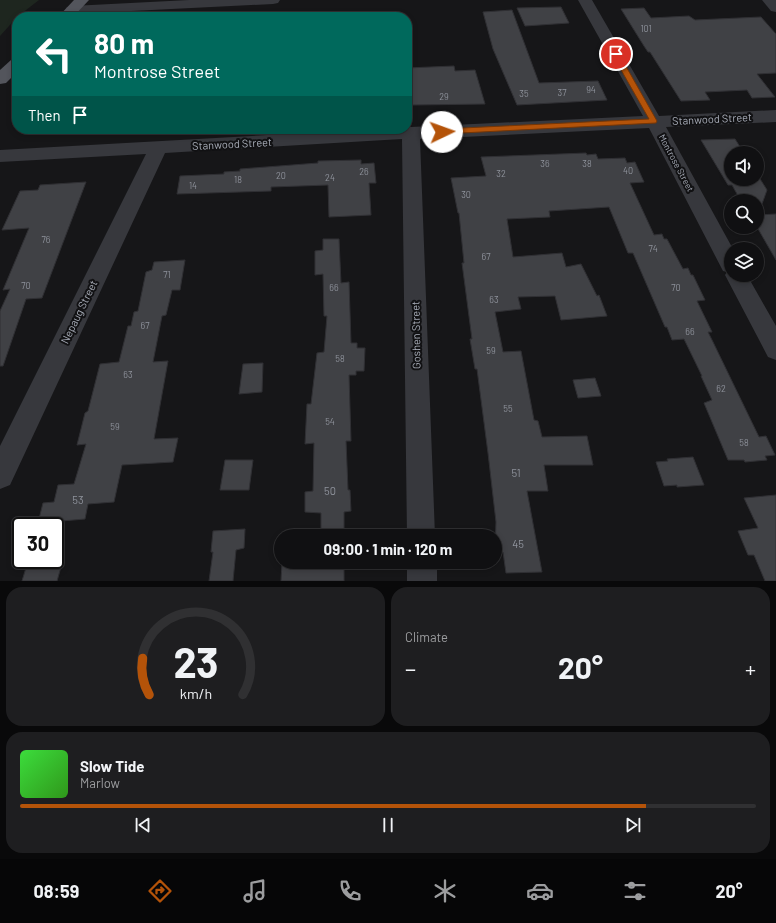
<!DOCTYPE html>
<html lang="en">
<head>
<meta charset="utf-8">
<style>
  :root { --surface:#101012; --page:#1e1e20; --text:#f1f3f6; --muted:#9c9d9f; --line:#303032; --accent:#b45309 }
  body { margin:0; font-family:Barlow,sans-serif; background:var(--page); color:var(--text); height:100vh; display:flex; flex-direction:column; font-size:15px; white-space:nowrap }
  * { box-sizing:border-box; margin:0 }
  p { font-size:13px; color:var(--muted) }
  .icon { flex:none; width:22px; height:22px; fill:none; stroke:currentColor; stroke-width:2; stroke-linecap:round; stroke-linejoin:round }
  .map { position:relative; height:581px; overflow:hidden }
  .panel { display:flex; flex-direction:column; gap:6px; padding:6px; background:#09090a; flex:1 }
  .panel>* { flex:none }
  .top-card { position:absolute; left:12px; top:12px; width:400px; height:122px; border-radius:16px; box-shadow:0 2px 6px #0003,0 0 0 1px var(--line); background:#00695c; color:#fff; overflow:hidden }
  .fabs { position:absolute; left:724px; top:146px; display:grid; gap:8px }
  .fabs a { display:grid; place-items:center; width:40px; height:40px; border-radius:50%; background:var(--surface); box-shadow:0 2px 6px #0003,0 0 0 1px var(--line); font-size:20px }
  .speed { position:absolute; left:12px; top:517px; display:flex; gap:8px; font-size:20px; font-weight:700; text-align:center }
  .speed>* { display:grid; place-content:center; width:52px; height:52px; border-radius:50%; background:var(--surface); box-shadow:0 2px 6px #0003,0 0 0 1px var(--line); line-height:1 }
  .speed .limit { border:2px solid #111; border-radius:6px; background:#fff; color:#111 }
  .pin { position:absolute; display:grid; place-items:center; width:34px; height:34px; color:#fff; margin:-17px; border:2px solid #fff; border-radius:50%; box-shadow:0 1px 4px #0007 }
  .me { position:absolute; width:44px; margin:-22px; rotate:87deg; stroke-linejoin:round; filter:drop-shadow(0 0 3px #0008) }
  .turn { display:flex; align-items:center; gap:14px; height:84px; padding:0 16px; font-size:18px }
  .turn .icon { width:52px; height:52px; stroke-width:2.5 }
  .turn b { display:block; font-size:28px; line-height:34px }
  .then { display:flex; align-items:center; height:38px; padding:0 16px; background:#0003; gap:8px; font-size:15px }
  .big { font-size:30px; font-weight:700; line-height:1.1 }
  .panel .widget { flex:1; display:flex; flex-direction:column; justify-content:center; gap:6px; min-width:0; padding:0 14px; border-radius:16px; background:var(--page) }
  .panel .dial { align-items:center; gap:0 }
  .dial svg { height:104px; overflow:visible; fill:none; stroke:var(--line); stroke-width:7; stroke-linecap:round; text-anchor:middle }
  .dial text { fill:var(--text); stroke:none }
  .song { display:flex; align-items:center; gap:12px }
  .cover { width:48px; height:48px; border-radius:6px; background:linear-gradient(135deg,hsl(120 70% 55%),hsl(110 70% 35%)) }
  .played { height:4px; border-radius:2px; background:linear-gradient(90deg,var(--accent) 85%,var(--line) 85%) }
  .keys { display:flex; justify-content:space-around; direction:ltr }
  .heat { display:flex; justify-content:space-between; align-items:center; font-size:22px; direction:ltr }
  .panel .tiles { flex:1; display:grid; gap:6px; grid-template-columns:1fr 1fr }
  .widget:last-child { grid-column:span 2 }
  .trip { position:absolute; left:274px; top:529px; width:228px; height:40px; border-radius:20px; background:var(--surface); box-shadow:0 2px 6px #0003,0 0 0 1px var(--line); font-weight:700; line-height:40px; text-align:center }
  .tabs { display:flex; height:64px; justify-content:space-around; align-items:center; background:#060607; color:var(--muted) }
  .tabs .icon { width:28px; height:28px }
  .tabs .on { color:var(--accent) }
  .tabs b { font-size:18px; color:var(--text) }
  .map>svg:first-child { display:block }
</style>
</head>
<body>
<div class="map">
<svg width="776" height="581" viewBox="0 0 776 581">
  <rect width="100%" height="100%" fill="#161618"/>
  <path fill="#1e261f" d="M0,0H39L17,17L0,36Z"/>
  <g fill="#404145" stroke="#303034">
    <path d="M561,7L569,23L525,26L517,8Z"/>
    <path d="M644,8L651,18L689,16L695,20L761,17L776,34V73L757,74L775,97L752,98L747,90L705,92L710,100L681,101L650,52H648L644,46L621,9Z"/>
    <path d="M512,10L539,83L598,81L607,100L517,105L493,49L483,12Z"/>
    <path d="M454,66L455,71L475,70L485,104L412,105L407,68Z"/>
    <path d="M735,139L744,153H731V179H757V174L767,190L758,215L776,214V260L757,227V201H741L732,185H728L701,140Z"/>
    <path d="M586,153L587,155L596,154L598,159L625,158L627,163L635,162L644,182L630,183L654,235L662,234L664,239H667L683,269L688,268L691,275H693L705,300L697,301L712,332H708L713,342L759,437L766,436L775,455L765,456L767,460L745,462L744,460H728L704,403L712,400L701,376H702L684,339L672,340L667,327H665L633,253H628L609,207L549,211L550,217L507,219L513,257L562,253L566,267L581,264L597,296L599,295L607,316L561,320L555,296L518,297L521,309L495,312L503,352L521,351L534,420L538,421L542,437L587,436L593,465H544L548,491H527L542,572L506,573L503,552L495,553L496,522L488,453L477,369H475L470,339H472L462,263H464L459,213H458L451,178L486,176L481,157Z"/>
    <path d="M361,160V164L374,163L376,183H369L371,215L329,217L328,185L271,187V191L177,194L180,176L224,174V172L240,171V169L318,163V161Z"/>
    <path d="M86,182L42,298L26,299L3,366H0V311L10,289L3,290L29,228L2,230L20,191L38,190L40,185Z"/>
    <path d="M323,239H339L341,283L349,282L351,343H357V348H365L364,371H356V375H349L351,441H346L348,490H350L351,511L344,512V536H321V513L305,512V492L313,491L314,443L305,444L307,404H311L317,353L324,352L327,316H324L323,274L315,275V251L323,250Z"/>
    <path d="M185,260L180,290H172L166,315L162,316L153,362L168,361L154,439L178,438L173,462L122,465L114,502L88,504L85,519L38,523L43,503L54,502L58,485L74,484L86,444L77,445L85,413L88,411L100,364L119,362L128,326H131L134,312L138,311L146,272L152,270L154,262Z"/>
    <path d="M263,363L262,392L239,394L243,364Z"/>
    <path d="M595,378L601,396L578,398L573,380Z"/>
    <path d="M693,457L704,485L677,487V485L664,486L656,462L668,461L667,459Z"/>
    <path d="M225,460H253L249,490H220Z"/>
    <path d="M776,495V581H765L754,555H748L738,531L758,528L744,498Z"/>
    <path d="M245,529L244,548L236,550L233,581H209L213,552H211L213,531Z"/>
    <path d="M35,560H63L57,581H22L28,561Z"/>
    <path d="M282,562H344V581H281Z"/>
  </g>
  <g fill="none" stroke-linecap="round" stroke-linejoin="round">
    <g fill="#37383d" fill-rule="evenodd">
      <path d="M189,0H280L278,3L273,4L72,14L67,13L65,10L67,7L72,6Z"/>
      <path d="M578,0H592L659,116L776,110V122L666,127L733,249H731V275H747L776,326V360L768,357L725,275L727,272L723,271L649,128L420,139L435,536H407L402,139L165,153L10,485L0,489V446L146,154L0,162V150L375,129H407V127H411L643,116Z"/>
      <path d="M762,0H776V12L771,11Z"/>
      <rect x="407" y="562" width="30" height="19"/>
    </g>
    <g fill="#53555c" fill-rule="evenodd">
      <path d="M74,0H89L73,17H58Z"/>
      <path d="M17,58V72L6,83L0,84V70L11,60Z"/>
    </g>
  </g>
  <path fill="#b45309" stroke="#753606" d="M613,53L619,54L657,121L656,123L442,134L438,132L442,129L649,119L612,54Z"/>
  <g text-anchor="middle" stroke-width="4" stroke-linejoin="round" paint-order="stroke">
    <g font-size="9" fill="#8e929b">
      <text x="646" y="32">101</text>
      <text x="591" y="93">94</text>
      <text x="562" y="96">37</text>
      <text x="524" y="97">35</text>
      <text x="444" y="100">29</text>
      <text x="545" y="167">36</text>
      <text x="587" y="167">38</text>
      <text x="628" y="174">40</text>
      <text x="364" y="175">26</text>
      <text x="501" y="177">32</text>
      <text x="281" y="179">20</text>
      <text x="330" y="181">24</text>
      <text x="238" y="183">18</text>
      <text x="193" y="189">14</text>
      <text x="466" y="198">30</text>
      <text x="46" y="243">76</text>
      <text x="653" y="252">74</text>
      <text x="486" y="260">67</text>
      <text x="167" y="278">71</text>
      <text x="26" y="289">70</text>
      <text x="334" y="291">66</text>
      <text x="676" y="291">70</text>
      <text x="494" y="303">63</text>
      <text x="145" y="329">67</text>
      <text x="690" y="335">66</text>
      <text x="491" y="354">59</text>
      <text x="340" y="362">58</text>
      <text x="128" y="378">63</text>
      <text x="721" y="392">62</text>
      <text x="508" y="412">55</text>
      <text x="330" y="425">54</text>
      <text x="115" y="430">59</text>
      <text x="744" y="446">58</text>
    </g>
    <g font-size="9" fill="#a8adb8" stroke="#111113">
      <text transform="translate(676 163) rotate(62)" y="3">Montrose Street</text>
    </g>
    <g font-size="11" fill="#a8adb8" stroke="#111113">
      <text transform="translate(712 119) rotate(-3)" y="4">Stanwood Street</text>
      <text transform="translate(232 144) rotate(-3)" y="4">Stanwood Street</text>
      <text transform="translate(79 312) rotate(-64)" y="4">Nepaug Street</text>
      <text transform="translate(416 335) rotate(-91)" y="4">Goshen Street</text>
    </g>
    <g font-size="11" fill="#8e929b">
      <text x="516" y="477">51</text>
      <text x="330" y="495">50</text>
      <text x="78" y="504">53</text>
      <text x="518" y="548">45</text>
    </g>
  </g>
</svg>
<div class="fabs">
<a><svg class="icon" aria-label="sound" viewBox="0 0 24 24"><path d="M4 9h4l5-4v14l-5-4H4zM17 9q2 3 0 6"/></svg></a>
<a><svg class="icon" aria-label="search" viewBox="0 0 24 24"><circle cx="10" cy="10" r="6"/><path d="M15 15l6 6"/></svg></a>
<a><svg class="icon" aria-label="layers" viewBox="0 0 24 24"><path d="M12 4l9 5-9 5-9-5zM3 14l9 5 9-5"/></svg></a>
</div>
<div class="speed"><div class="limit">30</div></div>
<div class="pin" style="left:616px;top:54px;background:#d93025"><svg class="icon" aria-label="arrive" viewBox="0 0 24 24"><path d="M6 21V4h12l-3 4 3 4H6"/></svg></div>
<svg class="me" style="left:442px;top:132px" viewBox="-20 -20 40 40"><circle r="19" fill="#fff"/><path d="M0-13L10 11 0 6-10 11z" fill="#b45309"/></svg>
<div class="trip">09:00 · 1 min · 120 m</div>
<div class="top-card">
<div class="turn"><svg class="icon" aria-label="left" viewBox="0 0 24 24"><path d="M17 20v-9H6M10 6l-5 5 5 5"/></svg><div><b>80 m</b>Montrose Street</div></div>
<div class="then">Then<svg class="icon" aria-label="arrive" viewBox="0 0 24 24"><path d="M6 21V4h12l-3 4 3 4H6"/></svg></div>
</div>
</div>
<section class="panel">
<div class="tiles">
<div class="widget dial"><svg viewBox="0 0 100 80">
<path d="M14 69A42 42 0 1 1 86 69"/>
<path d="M14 69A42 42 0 0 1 9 41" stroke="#b45309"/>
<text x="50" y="56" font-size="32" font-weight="700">23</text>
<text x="50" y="72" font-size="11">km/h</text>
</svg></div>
<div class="widget"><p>Climate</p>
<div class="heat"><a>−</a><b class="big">20°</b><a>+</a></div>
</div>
<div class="widget">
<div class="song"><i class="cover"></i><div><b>Slow Tide</b><p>Marlow</p></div></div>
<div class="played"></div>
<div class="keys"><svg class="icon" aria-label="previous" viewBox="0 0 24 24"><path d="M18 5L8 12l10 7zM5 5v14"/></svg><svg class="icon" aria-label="pause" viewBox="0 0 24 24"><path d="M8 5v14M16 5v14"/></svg><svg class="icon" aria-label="next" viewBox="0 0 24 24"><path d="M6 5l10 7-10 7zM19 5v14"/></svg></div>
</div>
</div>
</section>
<nav class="tabs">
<b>08:59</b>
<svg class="icon on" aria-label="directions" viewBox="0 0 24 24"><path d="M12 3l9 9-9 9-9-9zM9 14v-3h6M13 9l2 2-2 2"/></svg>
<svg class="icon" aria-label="music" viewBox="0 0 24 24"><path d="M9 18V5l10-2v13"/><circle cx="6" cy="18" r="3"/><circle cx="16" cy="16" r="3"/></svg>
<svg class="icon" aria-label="phone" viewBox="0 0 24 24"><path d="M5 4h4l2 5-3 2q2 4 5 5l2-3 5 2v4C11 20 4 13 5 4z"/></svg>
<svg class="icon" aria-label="climate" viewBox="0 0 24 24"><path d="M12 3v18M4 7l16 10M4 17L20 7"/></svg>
<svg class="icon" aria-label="car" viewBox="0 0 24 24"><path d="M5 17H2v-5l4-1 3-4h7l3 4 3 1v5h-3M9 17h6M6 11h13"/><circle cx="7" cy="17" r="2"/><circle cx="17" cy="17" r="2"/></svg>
<svg class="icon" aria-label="filters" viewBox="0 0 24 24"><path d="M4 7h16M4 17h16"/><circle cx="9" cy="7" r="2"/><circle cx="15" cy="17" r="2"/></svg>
<b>20°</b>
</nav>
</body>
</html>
